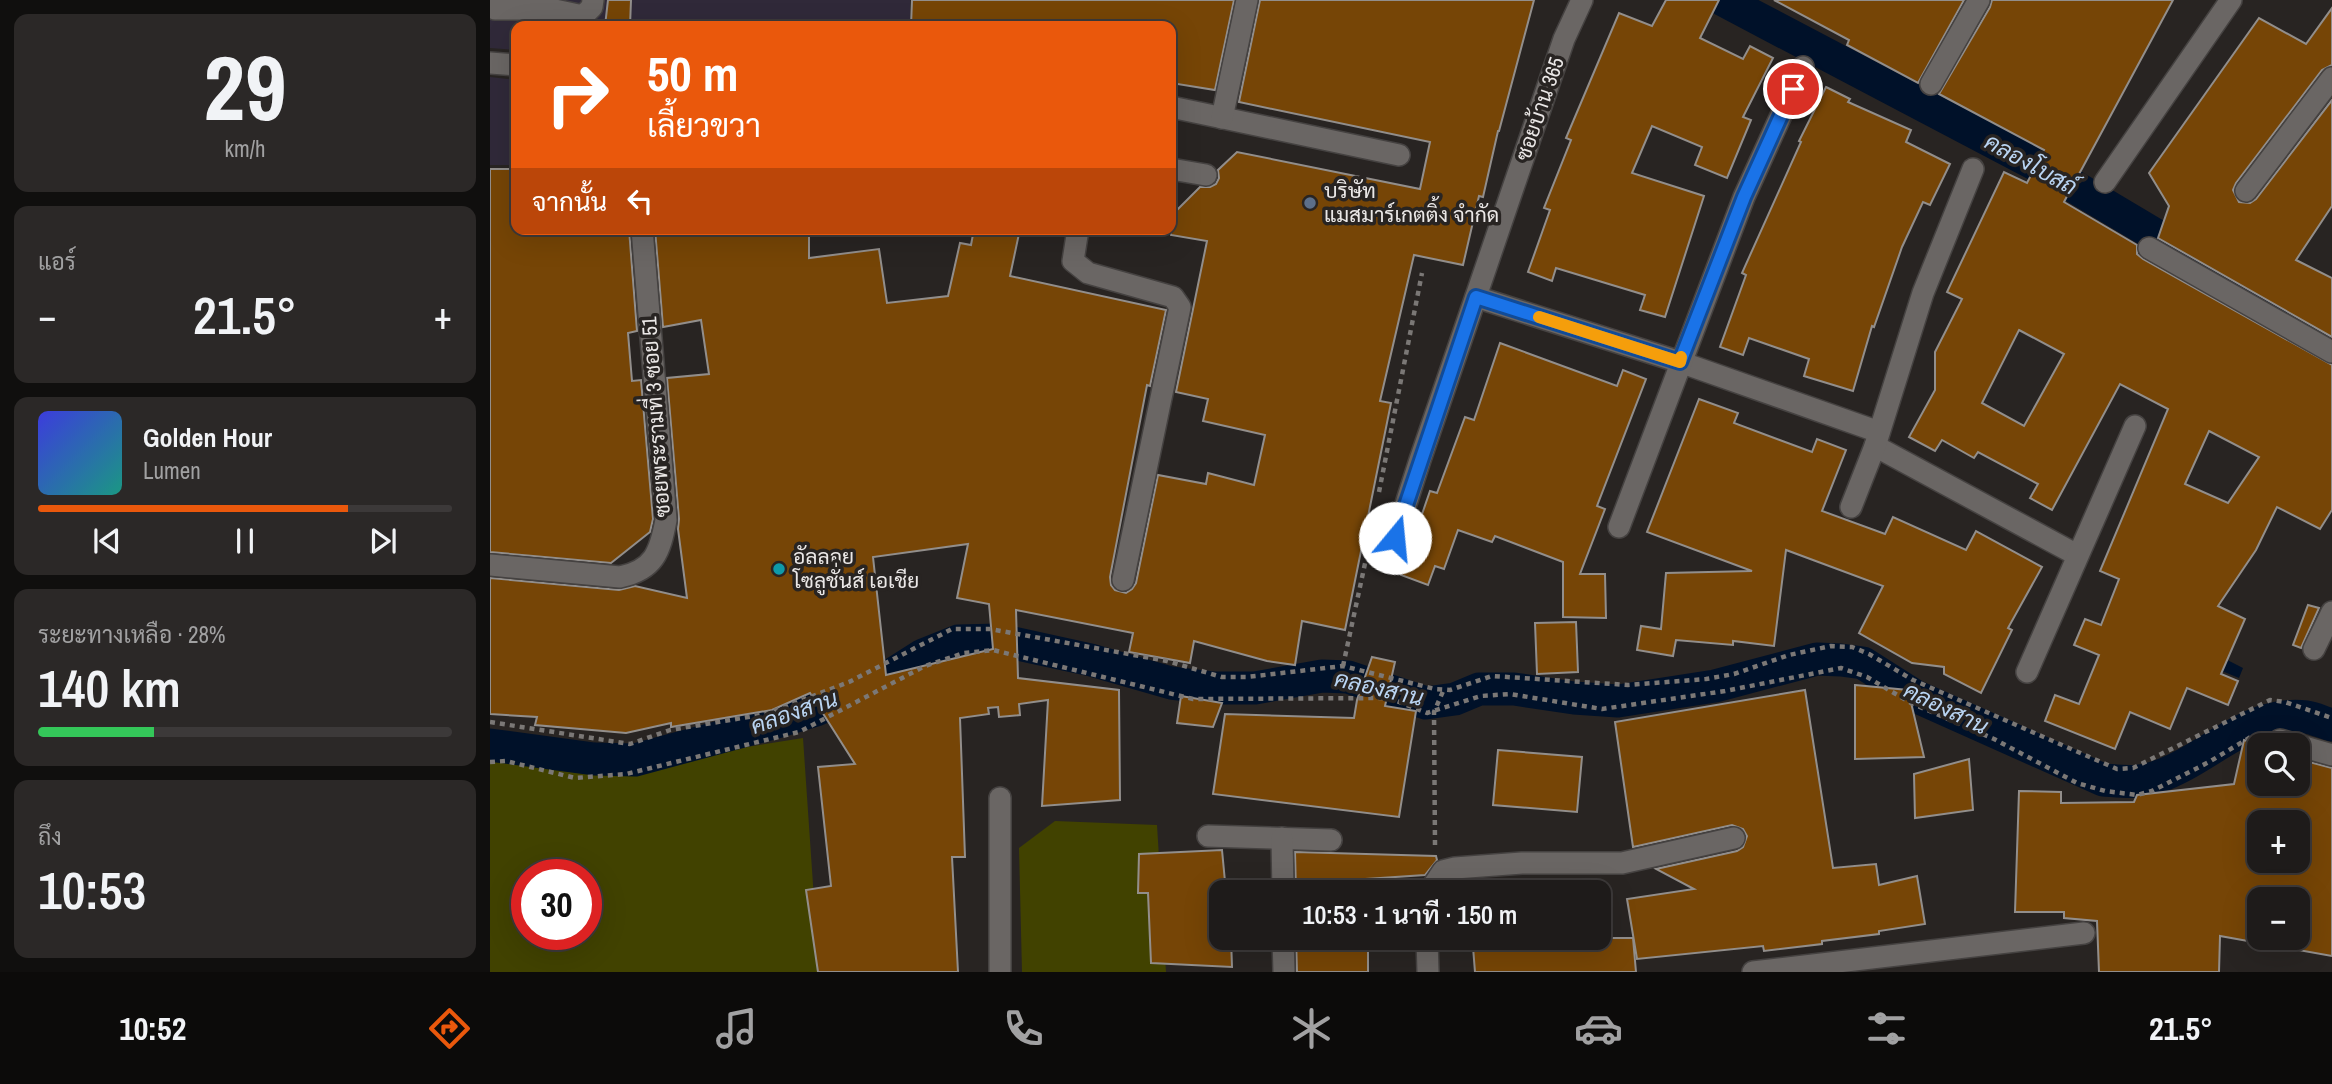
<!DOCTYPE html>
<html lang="th">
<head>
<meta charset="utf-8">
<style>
  :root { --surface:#1e1b1a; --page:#2b2827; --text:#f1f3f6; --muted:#a1a1a2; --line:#3c3939; --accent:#ea580c }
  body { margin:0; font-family:"Archivo Narrow",Sarabun,sans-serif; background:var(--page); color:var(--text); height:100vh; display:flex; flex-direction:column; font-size:26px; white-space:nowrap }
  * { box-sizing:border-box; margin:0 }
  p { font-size:23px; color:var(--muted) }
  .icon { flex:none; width:38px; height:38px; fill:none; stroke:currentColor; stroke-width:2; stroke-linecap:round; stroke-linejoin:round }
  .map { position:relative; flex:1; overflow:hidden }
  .details { display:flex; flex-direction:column; gap:14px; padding:14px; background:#100f0e; width:490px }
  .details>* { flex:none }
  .hud { position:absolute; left:21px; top:21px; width:665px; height:214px; border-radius:14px; box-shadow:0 7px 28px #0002,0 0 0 2px var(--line); background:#ea580c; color:#fff; overflow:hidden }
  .controls { position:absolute; left:1757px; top:733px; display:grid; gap:14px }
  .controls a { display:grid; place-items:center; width:63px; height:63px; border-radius:14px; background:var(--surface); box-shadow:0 7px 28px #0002,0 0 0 2px var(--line); font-size:35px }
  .speed { position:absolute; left:21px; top:859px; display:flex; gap:14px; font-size:35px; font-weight:700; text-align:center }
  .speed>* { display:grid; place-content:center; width:91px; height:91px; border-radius:50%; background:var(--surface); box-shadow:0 7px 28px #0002,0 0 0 2px var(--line); line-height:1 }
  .speed .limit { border:10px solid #d22; background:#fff; color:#111 }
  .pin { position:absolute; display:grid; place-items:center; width:60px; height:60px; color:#fff; margin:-30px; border:4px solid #fff; border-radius:50%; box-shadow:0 2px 7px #0007 }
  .me { position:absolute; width:77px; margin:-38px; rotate:17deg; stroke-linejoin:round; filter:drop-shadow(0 0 5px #0008) }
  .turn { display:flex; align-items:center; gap:24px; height:147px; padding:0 21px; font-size:32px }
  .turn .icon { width:91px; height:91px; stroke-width:2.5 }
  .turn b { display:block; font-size:49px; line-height:60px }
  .then { display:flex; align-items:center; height:66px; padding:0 21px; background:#0003; gap:14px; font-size:26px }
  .big { font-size:52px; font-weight:600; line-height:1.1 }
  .details .widget { flex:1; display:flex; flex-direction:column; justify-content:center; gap:10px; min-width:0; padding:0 24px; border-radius:14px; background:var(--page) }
  .details .dial { align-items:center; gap:0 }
  .dial b { font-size:91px; line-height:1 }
  .song { display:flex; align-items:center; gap:21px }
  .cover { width:84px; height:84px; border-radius:10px; background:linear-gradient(135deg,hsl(240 70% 55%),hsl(170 70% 35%)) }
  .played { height:7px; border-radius:4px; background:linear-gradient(90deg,var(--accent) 75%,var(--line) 75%) }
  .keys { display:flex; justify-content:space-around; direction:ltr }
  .heat { display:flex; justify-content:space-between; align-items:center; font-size:38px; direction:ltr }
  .charge { height:10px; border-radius:5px; background:linear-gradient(90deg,#34c759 28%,var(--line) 0) }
  .trip { position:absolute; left:719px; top:880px; width:402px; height:70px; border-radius:14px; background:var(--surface); box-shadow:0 7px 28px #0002,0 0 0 2px var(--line); font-weight:600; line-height:70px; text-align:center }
  .tabs { display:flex; height:112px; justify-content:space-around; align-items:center; background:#0c0b0a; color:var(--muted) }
  .tabs .icon { width:49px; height:49px }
  .tabs .on { color:var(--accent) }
  .tabs b { font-size:32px; color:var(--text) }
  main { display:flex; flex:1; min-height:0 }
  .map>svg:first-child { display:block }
</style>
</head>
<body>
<main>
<section class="details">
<div class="widget dial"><b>29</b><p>km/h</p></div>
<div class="widget"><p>แอร์</p>
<div class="heat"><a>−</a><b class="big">21.5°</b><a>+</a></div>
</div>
<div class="widget">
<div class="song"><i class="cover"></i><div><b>Golden Hour</b><p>Lumen</p></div></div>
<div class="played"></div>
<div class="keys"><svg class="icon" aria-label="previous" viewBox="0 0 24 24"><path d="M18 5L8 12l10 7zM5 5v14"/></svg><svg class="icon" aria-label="pause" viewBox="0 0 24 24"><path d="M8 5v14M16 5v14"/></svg><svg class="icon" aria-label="next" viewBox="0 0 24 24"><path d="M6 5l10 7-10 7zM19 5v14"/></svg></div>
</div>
<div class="widget"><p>ระยะทางเหลือ · 28%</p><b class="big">140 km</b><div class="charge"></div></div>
<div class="widget"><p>ถึง</p><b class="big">10:53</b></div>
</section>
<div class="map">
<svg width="1842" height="972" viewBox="0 0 1842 972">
  <rect width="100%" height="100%" fill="#282422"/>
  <g fill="#302939">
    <path d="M0,0H420V26H26V50L0,48Z"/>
    <path d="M0,77L26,80V165H0Z"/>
  </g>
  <g fill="#414200" fill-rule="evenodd">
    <path d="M313,738L329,972H0V759L16,758L58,769L120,775L225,752ZM37,875H96V934H37Z"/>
    <path d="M565,821L667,825L676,972H532L529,848Z"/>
  </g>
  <path fill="#001129" d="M1702,642L1753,668L1749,678L1695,656Z"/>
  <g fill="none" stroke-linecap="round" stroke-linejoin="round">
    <g stroke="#001129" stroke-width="33">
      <path d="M1233,0L1558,171L1842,340"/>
      <path d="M0,745L104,759L145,760L290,721L326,710L400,676L433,655L468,641L509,640L601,660L681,683L722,688H765L832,676L858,677L936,703L965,699L989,689H1024L1084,698L1128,701L1225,686L1327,659L1351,660L1373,663L1425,696L1613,780C1630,781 1649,784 1667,777C1718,760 1758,710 1816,717C1824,718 1834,723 1842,725"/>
    </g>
  </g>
  <g fill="#764506" stroke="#928e8b" stroke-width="2" fill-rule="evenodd">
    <path d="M118,0H141L140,26H115Z"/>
    <path d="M422,0H744L725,90L681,83V26H421Z"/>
    <path d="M770,0H1044L1009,131H1008L993,197L989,196L973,265L924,255L890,401L901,403L855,630L812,621L805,665L777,661L704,641L700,663L639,652L643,633L526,610L528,678L629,690L630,800L552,806L558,700L529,704L530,715L509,717L508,707L498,708L499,714L470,718L475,857H462L468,972H328L316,890L341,886L328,767L365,764L320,693L282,710L181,727V723L136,733L45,725L47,717L0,714V578L129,590L145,586L197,598L188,529L189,519L177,378L219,374L211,320L173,327L165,229H319V258L389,249L397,303L458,296L470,243L481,245L484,229H530L520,276L676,310L660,386L657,385L620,577L621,585L625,590L636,593L642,589L646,583L668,475L716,484L718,473L764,485L775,435L713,421L718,399L686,392L717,241L681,235V216L710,187H720L726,184L729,178L728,170L747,152L930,189L940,142L749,102ZM478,544L467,598L499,604L503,649L396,675L383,557Z"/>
    <path d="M1176,0H1229L1210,38L1253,59L1260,46L1283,58L1253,117L1261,120L1237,178L1205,165L1212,147L1162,126L1142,173L1214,196L1175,317L1150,310L1155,295L1066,268L1062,281L1038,272L1060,210L1054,208L1081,140L1076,138L1129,13L1162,26Z"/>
    <path d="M1284,0H1474L1428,83L1357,45L1359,40Z"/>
    <path d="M1502,0H1683L1574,202L1647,245V254L1653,259L1842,365V510L1830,529L1787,507L1766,550L1728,606L1755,619L1731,674L1748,681L1738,705L1697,688L1680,729L1640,712L1625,749L1555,721L1565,695L1589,704L1609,655L1584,645L1595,619L1611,625L1629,579L1610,571L1678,409L1630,384L1562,510L1540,498L1548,484L1488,452L1484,458L1452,440L1445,451L1419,437L1445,390V352L1472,299L1457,292L1514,172L1537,183L1554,150L1449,94L1500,7ZM1529,330L1574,354L1534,426L1492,403ZM1719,431L1769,457L1738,503L1695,484Z"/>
    <path d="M1842,8V65L1832,70L1746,183L1743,190L1749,202L1760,203L1766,199L1842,100V206L1806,260L1842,278V337L1668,238L1679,206L1659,173L1769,18L1816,44Z"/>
    <path d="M1336,87L1360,99L1358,102L1421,130L1416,142L1460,164L1440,205L1433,202L1412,247L1384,327L1382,326L1363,391L1314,376L1319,359L1259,338L1253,355L1230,347L1256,275L1252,273L1311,142L1309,141Z"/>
    <path d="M0,169H26V229H139L147,331L138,333L142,381L151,380L163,519L160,532L121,563L0,552Z"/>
    <path d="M1010,343L1127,386L1133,370L1156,379L1107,506L1115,509L1090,574H1115L1116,618L1073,617V562L1005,536L1002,542L968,530L954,569L945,566L938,585L911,575L940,491L947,493L975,417L984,420Z"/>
    <path d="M1209,399L1248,413L1244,423L1322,452L1327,439L1356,450L1332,511L1395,534L1403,517L1476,550L1486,531L1552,567L1518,628L1522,630L1491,693L1454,674V667L1422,663L1369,633L1393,586L1296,550L1284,646L1243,641V645L1186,640L1183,656L1147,650L1151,626L1171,629L1176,573L1262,571L1157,532Z"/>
    <path d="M1818,605L1829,608L1811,648L1803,645Z"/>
    <path d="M1086,622L1088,672L1047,674L1045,623Z"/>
    <path d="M882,657L905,662L895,706L926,711L909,817L723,794L735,714L864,718L867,700Z"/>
    <path d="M1365,685L1418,690L1434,757L1365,759Z"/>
    <path d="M1315,690L1343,868L1386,864L1389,885L1427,876L1435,924L1389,931V934L1332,941V944L1274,951L1273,946L1147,959L1137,899L1204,889L1166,869L1247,851L1253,847L1257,836L1253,829L1242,825L1143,847L1125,722Z"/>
    <path d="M691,696L732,703L723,727L687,723Z"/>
    <path d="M1754,740L1772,746H1769V784H1808V759L1842,768V956L1730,936L1729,972H1609L1607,921L1574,918V912H1525L1529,791L1571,792V803L1644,802L1647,795L1744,784ZM1769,822H1808V861H1769ZM1769,900H1808V938H1769Z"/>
    <path d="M1008,750L1092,757L1087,812L1003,805Z"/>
    <path d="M1479,759L1483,810L1425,818L1424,774Z"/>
    <path d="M732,850L736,892H732V938H741L742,967L661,963L658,893H648L649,854Z"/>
    <path d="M805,852L946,856L947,860L935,875L876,879V892H806Z"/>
    <path d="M806,938H878V972H807Z"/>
    <path d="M1059,938H1143L1146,972H985L983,947L1059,940Z"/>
  </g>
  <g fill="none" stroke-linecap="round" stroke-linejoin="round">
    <g stroke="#454241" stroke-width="24">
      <g id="minor">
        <path d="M5,9H60L93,16L102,7L103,0"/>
        <path d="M0,63L26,65"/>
        <path d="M1441,84L1489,0"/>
        <path d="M681,107L909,155"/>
        <path d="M732,118L757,0"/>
        <path d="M681,169L716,175"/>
        <path d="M1615,182L1741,0"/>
        <path d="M1756,191L1842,78"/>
        <path d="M588,229L583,261L598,273L683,297L690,307L633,580"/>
        <path d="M1659,248L1842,352"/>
        <path d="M986,297L1190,362L1389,432"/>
        <path d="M1385,446L1587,555"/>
        <path d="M1361,507L1385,446L1433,293L1483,169"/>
        <path d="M1129,527L1254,197L1313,67"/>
        <path d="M905,538L930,460L1074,39L1092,0"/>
        <path d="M0,565L130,577C164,570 170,552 176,520L152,229"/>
        <path d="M1824,649L1842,612"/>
        <path d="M1537,672L1645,426"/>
        <path d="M1790,740L1842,755"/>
        <path d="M510,798V972"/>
        <path d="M718,836L841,840"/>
        <path d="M792,838L793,892"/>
        <path d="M939,892L953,871L965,868L1032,863H1132L1244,838"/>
        <path d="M793,938L794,972"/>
        <path d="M937,938L938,972"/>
        <path d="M1263,972L1594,933"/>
      </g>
    </g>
    <g stroke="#7b7876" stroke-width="4.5" stroke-dasharray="5 5" stroke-linecap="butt">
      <path d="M889,492L932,273"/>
      <path d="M853,666L879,545"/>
      <path d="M0,722L140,744L180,730L276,714L359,682L462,629H500L677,661L732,677H757L853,666L945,689L960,690L1002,676L1138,685L1216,679L1244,674L1299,655L1341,646L1362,647L1379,654L1423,680L1627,769L1643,768L1780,700L1795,702L1842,718"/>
      <path d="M0,762L16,761L85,778L136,774L309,732L435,666L474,653L503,650L703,699L899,698L937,713L991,696L1020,694L1112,709L1235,691L1351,668L1377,677L1421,703L1504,739L1587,783L1615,791L1647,795L1662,791L1719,762L1764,735"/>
      <path d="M945,845L944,712L954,689"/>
    </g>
    <use href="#minor" stroke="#6a6664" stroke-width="21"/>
  </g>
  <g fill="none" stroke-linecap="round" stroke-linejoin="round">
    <g stroke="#114b97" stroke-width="18">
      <path id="route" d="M905,538L986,297L1190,362L1254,197L1303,89"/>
    </g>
    <use href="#route" stroke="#1a73e8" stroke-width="12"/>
    <path stroke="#f59e0b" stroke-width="12" d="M1049,317L1190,362L1191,357"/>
  </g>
  <circle fill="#5c6f8a" stroke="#282422" stroke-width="2.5" cx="820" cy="203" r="7"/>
  <circle fill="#0f9aa8" stroke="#282422" stroke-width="2.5" cx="289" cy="569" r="7"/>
  <g text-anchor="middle" stroke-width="7" stroke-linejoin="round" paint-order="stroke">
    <g font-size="21" fill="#ebe8e7" stroke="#282422">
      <text transform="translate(1050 109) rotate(-71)" y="7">ซอยบ้าน 365</text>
      <text transform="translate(166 417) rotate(-94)" y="7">ซอยพระรามที่ 3 ซอย 51</text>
    </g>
    <g font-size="21" fill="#ebe8e7" stroke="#282422" text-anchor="start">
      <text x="834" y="198">บริษัท<tspan x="834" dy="24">แมสมาร์เกตติ้ง จำกัด</tspan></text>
      <text x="303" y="564">อัลลอย<tspan x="303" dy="24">โซลูชั่นส์ เอเชีย</tspan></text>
    </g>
    <g font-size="23" font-style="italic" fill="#b9d4f2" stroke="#282422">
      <text transform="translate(1541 164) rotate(29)" y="8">คลองโบสถ์</text>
      <text transform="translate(889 688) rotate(13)" y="8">คลองสาน</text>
      <text transform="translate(1456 708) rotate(26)" y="8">คลองสาน</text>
      <text transform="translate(304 712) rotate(-19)" y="8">คลองสาน</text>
    </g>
  </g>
</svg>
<div class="controls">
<a><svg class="icon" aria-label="search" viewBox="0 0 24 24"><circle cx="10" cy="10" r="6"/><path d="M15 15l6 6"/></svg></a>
<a>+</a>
<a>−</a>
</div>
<div class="speed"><div class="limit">30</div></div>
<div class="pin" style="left:1303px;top:89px;background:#d93025"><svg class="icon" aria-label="arrive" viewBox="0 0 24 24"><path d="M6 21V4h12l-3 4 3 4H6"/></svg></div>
<svg class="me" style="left:905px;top:538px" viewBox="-20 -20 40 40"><circle r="19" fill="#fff"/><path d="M0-13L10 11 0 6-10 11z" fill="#1a73e8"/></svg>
<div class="trip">10:53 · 1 นาที · 150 m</div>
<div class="hud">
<div class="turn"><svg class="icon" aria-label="right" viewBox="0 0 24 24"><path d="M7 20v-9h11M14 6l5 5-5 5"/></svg><div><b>50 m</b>เลี้ยวขวา</div></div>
<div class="then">จากนั้น<svg class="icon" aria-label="left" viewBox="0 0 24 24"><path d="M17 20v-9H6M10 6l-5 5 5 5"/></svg></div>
</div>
</div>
</main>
<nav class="tabs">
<b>10:52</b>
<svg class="icon on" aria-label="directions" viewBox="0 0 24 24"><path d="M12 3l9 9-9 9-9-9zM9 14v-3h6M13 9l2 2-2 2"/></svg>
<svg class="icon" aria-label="music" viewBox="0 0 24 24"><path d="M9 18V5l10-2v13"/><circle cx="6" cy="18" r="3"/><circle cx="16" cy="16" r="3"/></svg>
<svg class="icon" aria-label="phone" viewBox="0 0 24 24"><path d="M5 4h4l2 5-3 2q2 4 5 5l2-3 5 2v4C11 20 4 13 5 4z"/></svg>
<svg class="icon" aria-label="climate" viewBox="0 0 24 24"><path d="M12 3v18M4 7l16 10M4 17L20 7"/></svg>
<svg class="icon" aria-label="car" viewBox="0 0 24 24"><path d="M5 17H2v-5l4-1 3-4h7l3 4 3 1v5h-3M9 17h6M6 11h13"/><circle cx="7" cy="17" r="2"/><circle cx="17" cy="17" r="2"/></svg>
<svg class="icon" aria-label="filters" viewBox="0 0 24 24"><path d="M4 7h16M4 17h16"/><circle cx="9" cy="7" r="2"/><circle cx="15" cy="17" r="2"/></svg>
<b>21.5°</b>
</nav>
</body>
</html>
